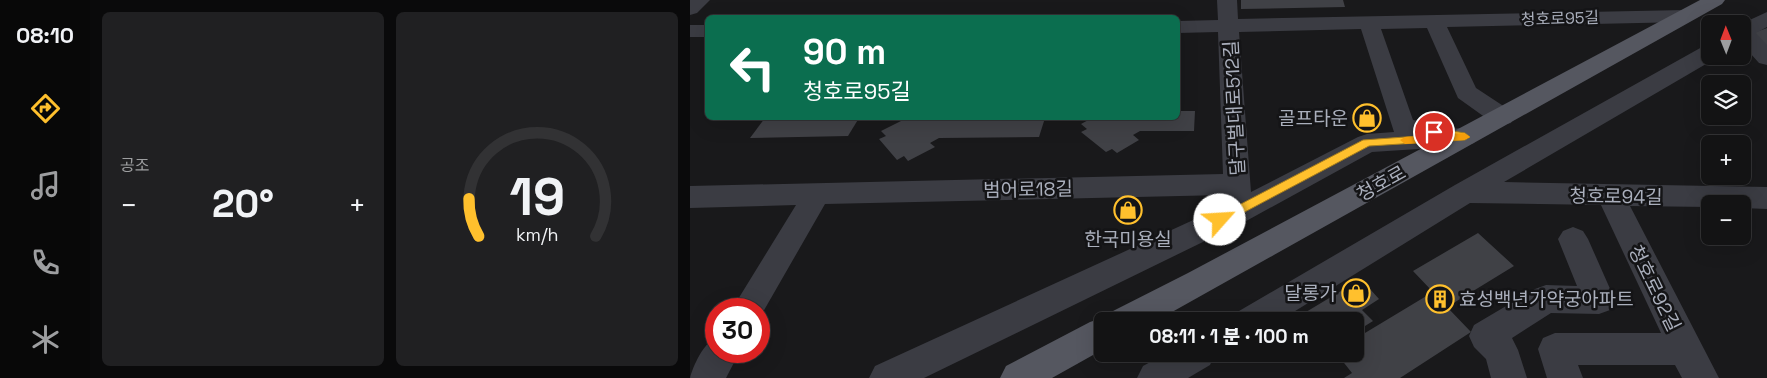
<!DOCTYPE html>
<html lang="ko">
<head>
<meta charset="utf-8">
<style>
  :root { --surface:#131314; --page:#202022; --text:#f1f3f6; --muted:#9d9ea0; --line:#323234; --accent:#ffc02d }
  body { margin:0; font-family:"Space Grotesk","Noto Sans KR",sans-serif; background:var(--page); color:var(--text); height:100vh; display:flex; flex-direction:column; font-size:19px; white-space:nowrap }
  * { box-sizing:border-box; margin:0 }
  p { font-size:16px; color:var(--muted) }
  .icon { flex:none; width:28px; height:28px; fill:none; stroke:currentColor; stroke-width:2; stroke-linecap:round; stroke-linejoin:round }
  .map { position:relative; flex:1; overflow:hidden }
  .sheet { display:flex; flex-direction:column; gap:12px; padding:12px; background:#0a0a0b; width:600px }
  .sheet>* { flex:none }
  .guide { position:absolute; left:15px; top:15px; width:475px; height:105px; border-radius:8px; box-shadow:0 5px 20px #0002,0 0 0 1px var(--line); background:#0b6e4f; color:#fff; overflow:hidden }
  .needle { width:32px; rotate:359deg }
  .fabs { position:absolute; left:1011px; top:15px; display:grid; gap:10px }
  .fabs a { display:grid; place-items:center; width:50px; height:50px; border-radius:8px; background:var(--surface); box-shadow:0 5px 20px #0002,0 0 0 1px var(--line); font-size:25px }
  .speed { position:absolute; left:15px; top:298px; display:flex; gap:10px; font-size:25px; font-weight:700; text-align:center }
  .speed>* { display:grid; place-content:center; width:65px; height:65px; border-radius:50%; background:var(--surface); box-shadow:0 5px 20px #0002,0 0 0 1px var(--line); line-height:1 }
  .speed .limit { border:8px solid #d22; background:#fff; color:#111 }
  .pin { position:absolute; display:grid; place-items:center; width:42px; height:42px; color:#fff; margin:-21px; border:2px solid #fff; border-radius:50%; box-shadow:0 1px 5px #0007 }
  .me { position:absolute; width:55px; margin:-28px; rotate:64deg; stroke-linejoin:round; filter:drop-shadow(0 0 4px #0008) }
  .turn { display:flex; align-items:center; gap:18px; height:105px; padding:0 15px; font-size:22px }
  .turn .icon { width:65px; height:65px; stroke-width:2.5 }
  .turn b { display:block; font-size:35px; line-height:42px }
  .big { font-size:38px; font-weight:800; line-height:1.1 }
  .sheet .card { flex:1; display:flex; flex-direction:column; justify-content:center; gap:8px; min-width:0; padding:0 18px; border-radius:8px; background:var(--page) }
  .sheet .dial { align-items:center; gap:0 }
  .dial svg { height:130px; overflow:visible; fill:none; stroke:var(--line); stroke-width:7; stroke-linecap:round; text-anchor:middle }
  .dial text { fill:var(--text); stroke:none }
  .heat { display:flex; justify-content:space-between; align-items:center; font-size:28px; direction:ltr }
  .sheet .tiles { flex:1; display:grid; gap:12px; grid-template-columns:repeat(2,1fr) }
  .trip { position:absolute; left:404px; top:312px; width:270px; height:50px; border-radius:8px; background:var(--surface); box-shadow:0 5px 20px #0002,0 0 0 1px var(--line); font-weight:800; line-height:50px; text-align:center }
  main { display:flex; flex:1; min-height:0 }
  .dock { display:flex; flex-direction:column; width:90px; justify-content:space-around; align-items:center; background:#080808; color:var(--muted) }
  .dock .icon { width:35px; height:35px }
  .dock .selected { color:var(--accent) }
  .dock b { font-size:22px; color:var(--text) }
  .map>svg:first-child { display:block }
</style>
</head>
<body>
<main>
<nav class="dock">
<b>08:10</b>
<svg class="icon selected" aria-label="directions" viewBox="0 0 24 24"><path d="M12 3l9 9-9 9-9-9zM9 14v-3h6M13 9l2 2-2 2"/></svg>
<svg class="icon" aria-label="music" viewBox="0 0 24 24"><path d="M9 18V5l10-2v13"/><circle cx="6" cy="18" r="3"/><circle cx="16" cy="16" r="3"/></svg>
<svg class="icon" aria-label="phone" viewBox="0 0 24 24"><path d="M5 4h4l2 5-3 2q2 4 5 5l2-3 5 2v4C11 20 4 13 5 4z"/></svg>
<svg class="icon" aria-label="climate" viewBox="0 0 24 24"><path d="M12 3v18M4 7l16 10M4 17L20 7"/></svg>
</nav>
<section class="sheet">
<div class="tiles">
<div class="card"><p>공조</p>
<div class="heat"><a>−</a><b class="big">20°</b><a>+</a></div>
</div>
<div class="card dial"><svg viewBox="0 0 100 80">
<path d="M14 69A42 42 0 1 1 86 69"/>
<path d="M14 69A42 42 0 0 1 8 46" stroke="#ffc02d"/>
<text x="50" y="56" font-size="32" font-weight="700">19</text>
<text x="50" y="72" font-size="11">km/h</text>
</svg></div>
</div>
</section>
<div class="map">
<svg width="1077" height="378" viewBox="0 0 1077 378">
  <rect width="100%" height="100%" fill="#19191b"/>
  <g fill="#404146">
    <path d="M551,0H653L655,7L551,9Z"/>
    <path d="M1077,28V48L1063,33Z"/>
    <path d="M488,111H505L504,131H450L443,135L449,140L427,153L422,149L416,152L391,132L397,129L391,124L402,118H488Z"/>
    <path d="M75,118H169L158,136L60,138Z"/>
    <path d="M217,118L219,120L224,118H355L349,137L249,138L240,143L245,147L218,161L214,156L207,160L189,139L196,136L191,131Z"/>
    <path d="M788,233L824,266L757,307L781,332L710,378H654L662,373L647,354H665V339L743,292L723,271Z"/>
    <path d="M671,279L689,299L672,310L683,321L667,331L665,328V321H659L658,319L654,321H614L620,318L616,312Z"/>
  </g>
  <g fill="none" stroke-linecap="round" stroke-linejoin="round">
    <g fill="#3b3c43" fill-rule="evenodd">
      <path d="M0,0H20L7,13L0,15Z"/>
      <path d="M527,0H547L548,19L995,10L1002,12L1005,16L1002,20L995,22L757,27L786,88L821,111L824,117L821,123L812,125L803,123L768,98L737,28L691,29L723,120L753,126L755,129L775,128L784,131L788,137L784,143L775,146L682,152L558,220L234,378H179L185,366L536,205L534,195L135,204L69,319V309H42L106,205L0,208V186L533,174L528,32L488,33V21L528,20ZM671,29L704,132L677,134L668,137L561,192L549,32Z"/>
      <path d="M1077,12V27L1066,33L1077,45V65L1069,63L1052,44L1051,24Z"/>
      <rect x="0" y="25" width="18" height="12"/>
      <path d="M1020,45V56L1028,57L814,182L1077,187V209L1052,208V204H1020V207L940,206L1029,378H992L985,365H888L893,378H857L848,349L853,338L865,333H971L911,205L780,203L589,321H545L549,311L765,185L1012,47Z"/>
      <path d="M883,227L893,231L898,239L925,300L920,310L909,314L861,313L822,338L828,350L837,378H801L796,359L784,347L779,336L784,325L845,289L856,285L887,286L868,239L873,231Z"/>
      <path d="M26,338V351H50L36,378H0C3,366 14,342 26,338Z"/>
      <path d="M475,354H525L520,365L498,378H447L453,366Z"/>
    </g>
    <path fill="#555760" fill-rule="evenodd" d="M1010,0H1035L1032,4L466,321H412V350L362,378H310L316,366L400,322L412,318L419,320L423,311L498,273Z"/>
  </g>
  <path fill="#ffc02d" stroke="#a67d1d" d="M744,128L775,133L780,137L775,140L679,146L534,223H526L524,220L526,217L673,140L743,135L739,132Z"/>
  <path fill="#f59e0b" d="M774,133L780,137L774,140L715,144L710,140L715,137Z"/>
  <defs>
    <g id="shop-ring" transform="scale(1.4375)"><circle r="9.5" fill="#141416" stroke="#ffc02d" stroke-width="1.5"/><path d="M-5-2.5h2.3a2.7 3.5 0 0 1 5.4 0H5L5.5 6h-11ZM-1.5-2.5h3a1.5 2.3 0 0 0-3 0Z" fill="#ffc02d"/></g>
    <g id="building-ring" transform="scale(1.4375)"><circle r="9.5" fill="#141416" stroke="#ffc02d" stroke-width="1.5"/><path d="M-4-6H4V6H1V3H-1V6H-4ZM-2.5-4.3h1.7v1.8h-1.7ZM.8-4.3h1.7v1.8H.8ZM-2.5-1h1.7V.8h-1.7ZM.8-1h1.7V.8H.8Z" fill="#ffc02d"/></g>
  </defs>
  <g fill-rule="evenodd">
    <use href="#shop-ring" x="677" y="118"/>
    <use href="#shop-ring" x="438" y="210"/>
    <use href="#shop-ring" x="666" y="293"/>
    <use href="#building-ring" x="750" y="299"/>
  </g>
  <g text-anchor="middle" stroke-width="5" stroke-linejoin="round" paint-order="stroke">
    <g font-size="16" fill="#aaafbc" stroke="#141416">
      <text transform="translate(870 18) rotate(-2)" y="6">청호로95길</text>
    </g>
    <g font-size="19" fill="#aaafbc" stroke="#141416">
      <text transform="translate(544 108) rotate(-93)" y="7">달구벌대로512길</text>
      <text transform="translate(691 183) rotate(-29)" y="7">청호로</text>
      <text transform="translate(338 189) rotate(-1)" y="7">범어로18길</text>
      <text transform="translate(926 196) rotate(1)" y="7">청호로94길</text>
      <text transform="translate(965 288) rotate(64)" y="7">청호로92길</text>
    </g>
    <g font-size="19" fill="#aaafbc" stroke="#141416" text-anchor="end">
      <text x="658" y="125">골프타운</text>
      <text x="438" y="246" text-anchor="middle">한국미용실</text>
      <text x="647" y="300">달롱가</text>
      <text x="769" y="306" text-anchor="start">효성백년가약궁아파트</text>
    </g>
  </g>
</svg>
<div class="fabs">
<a><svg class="needle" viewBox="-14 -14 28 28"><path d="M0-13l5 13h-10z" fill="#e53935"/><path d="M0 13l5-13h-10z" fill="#9d9ea0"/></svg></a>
<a><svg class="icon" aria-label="layers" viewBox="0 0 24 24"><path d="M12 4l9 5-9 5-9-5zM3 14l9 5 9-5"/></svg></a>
<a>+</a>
<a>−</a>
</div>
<div class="speed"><div class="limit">30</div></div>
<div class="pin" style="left:744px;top:132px;background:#d93025"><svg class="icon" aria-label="arrive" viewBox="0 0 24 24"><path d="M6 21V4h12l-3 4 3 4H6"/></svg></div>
<svg class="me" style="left:530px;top:220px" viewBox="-20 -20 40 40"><circle r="19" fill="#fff"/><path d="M0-13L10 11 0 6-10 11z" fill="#ffc02d"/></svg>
<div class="trip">08:11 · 1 분 · 100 m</div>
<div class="guide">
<div class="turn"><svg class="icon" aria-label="left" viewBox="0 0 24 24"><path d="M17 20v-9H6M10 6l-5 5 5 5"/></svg><div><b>90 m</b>청호로95길</div></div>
</div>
</div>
</main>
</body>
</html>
